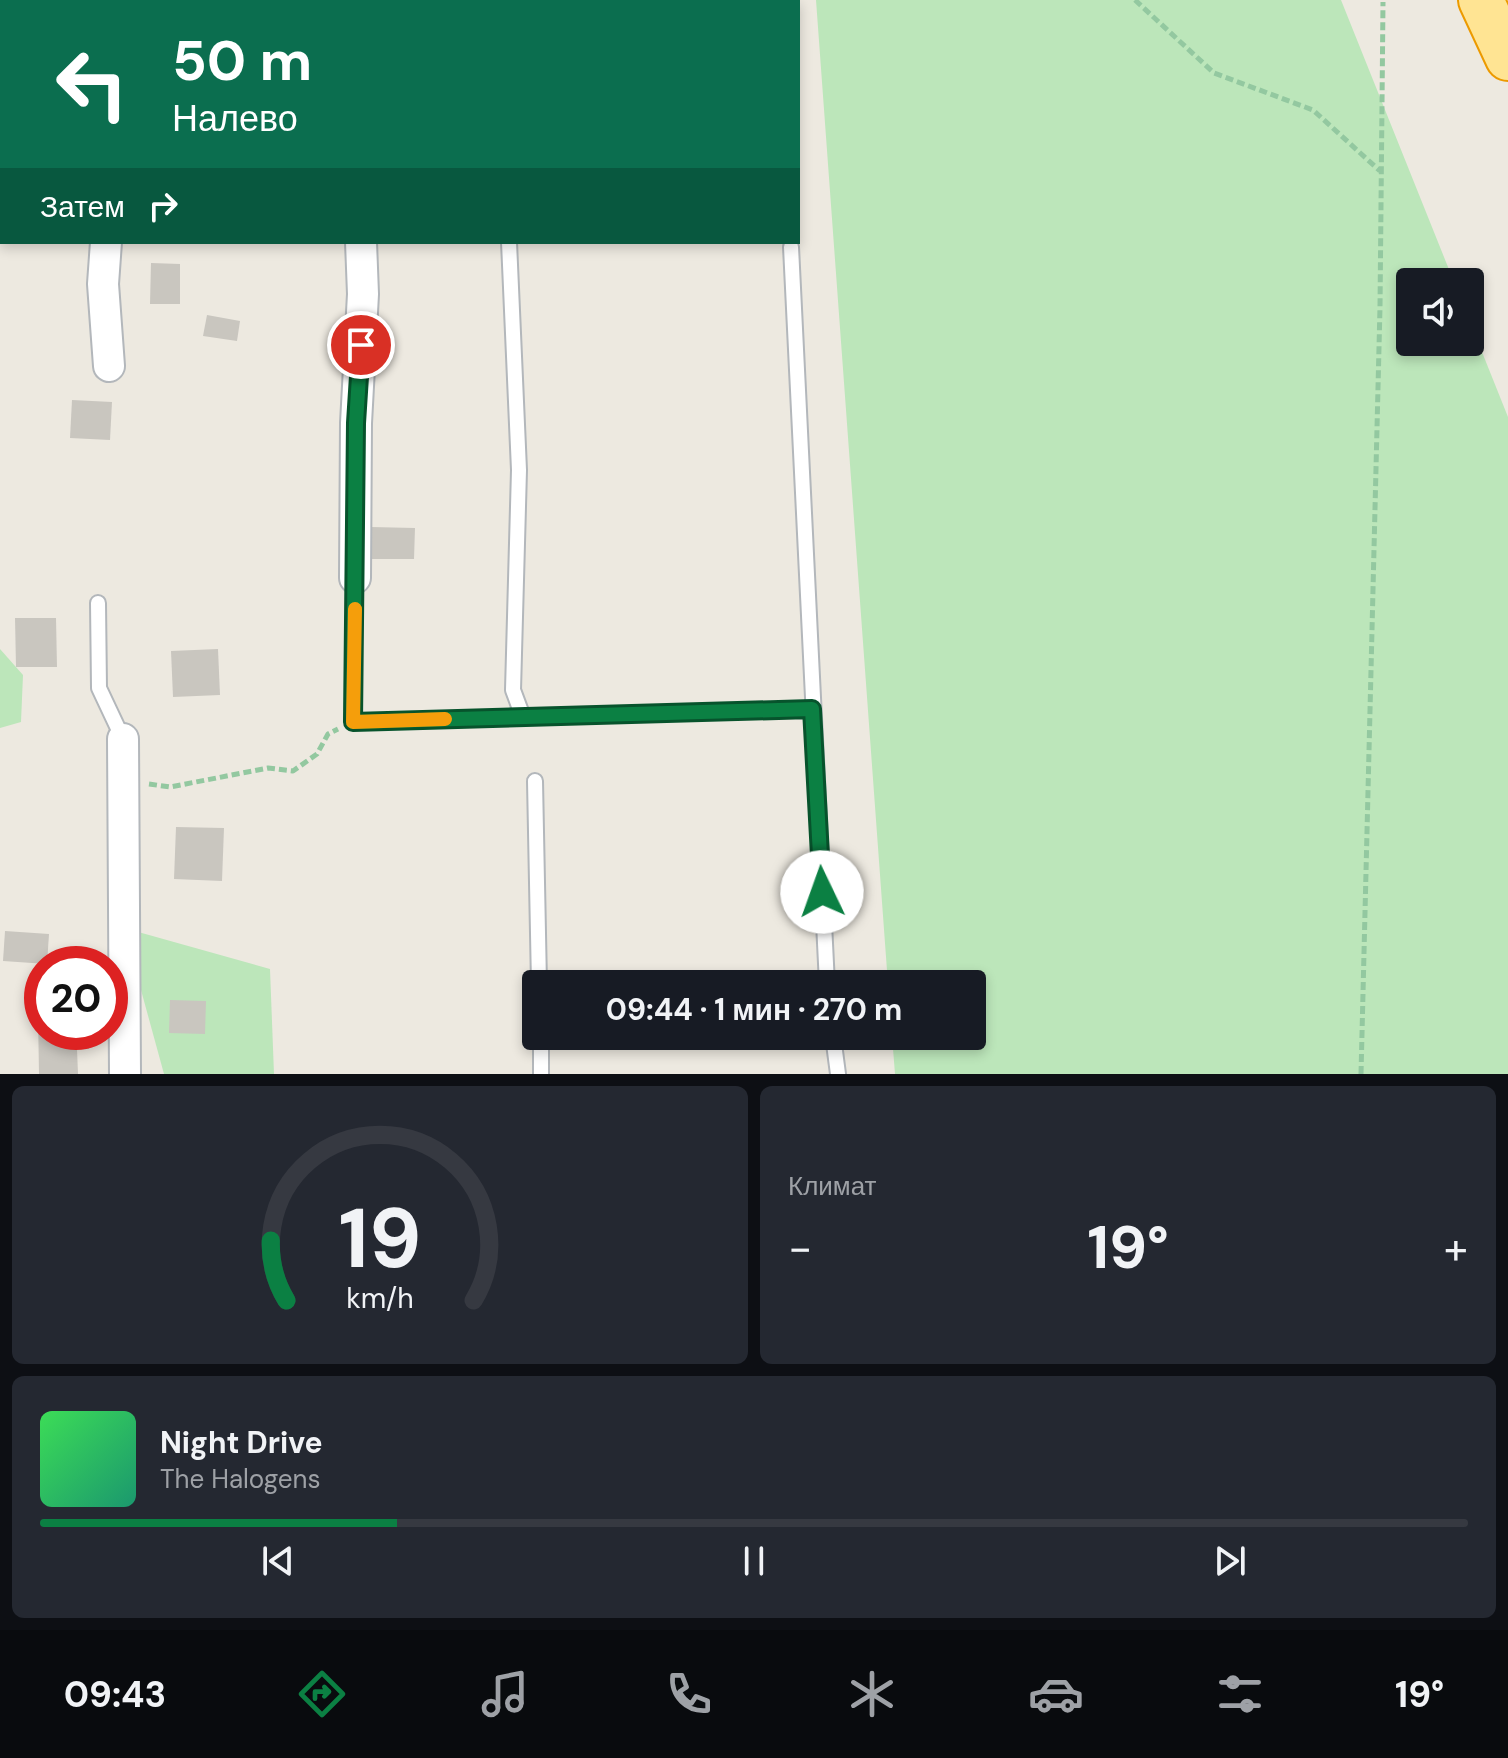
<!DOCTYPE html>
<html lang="ru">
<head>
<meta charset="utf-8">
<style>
  :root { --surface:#171b24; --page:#242831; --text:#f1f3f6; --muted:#9ea1a6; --line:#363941; --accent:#0b8043 }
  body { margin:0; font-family:"DM Sans",sans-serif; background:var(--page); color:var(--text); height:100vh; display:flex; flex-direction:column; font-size:30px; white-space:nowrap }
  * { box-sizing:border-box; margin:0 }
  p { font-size:26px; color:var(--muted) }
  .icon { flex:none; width:44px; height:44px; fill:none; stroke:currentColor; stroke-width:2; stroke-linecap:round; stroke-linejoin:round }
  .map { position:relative; height:1074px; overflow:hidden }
  .panel { display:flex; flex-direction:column; gap:12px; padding:12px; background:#0d0f14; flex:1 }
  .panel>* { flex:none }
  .guide { position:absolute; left:0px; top:0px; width:800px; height:244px; box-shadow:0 4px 12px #0003; background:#0b6e4f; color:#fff; overflow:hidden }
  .tools { position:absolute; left:1396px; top:268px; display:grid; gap:16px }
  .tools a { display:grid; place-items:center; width:88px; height:88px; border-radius:8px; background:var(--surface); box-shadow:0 4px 12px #0003; font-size:40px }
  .speed { position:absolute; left:24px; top:946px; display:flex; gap:16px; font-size:40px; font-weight:700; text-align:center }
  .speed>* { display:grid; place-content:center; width:104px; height:104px; border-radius:50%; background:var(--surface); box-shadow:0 4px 12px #0003; line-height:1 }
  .speed .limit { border:12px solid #d22; background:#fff; color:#111 }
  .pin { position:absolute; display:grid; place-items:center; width:68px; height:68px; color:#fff; margin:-34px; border:4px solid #fff; border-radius:50%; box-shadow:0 2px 8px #0007 }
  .me { position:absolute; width:88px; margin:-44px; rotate:357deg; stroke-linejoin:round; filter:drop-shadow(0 0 6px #0008) }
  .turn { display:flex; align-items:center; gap:28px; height:168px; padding:0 40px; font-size:36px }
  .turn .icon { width:104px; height:104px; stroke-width:2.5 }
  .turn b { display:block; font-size:56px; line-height:68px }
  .then { display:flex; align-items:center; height:76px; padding:0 40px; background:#0003; gap:16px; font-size:30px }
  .big { font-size:60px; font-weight:700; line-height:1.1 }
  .panel .tile { flex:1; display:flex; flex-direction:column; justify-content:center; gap:12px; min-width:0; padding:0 28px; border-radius:12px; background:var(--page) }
  .panel .dial { align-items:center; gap:0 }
  .dial svg { height:208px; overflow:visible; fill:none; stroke:var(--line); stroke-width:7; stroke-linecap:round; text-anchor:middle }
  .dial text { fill:var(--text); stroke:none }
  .song { display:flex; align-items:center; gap:24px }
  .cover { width:96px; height:96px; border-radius:12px; background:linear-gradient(135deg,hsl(130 70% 55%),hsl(160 70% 35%)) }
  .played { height:8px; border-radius:4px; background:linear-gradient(90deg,var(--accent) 25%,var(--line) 25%) }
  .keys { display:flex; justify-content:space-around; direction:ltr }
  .heat { display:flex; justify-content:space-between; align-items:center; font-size:44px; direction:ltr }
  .panel .tiles { flex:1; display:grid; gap:12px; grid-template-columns:1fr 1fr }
  .tile:last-child { grid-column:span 2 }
  .trip { position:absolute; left:522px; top:970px; width:464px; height:80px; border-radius:8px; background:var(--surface); box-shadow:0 4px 12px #0003; font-weight:700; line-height:80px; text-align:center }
  .dock { display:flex; height:128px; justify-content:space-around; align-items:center; background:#090b0e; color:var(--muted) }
  .dock .icon { width:56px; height:56px }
  .dock .selected { color:var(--accent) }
  .dock b { font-size:36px; color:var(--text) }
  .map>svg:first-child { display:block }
</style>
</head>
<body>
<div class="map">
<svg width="1508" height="1074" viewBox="0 0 1508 1074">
  <rect width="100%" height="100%" fill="#ede9e0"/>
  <g fill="#bce6ba">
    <path d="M816,0H1341L1454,282H1410V342H1470V322L1508,417V1074H895L892,1036H972V984H888Z"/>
    <path d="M0,649L23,675L21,722L0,728Z"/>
    <path d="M124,928L270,969L274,1074H164Z"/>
  </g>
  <g fill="#c9c6bf">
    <path d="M151,263L180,264V304H150Z"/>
    <path d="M207,315L240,321L237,341L203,336Z"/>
    <path d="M72,400L112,402L110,440L70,438Z"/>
    <path d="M371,527L415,528L414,559H370Z"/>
    <path d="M15,618H56L57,667H16Z"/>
    <path d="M218,649L220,695L173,697L171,651Z"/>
    <path d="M176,827L224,828L222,881L174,879Z"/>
    <path d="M5,931L49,934L47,964L3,961Z"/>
    <path d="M170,1000L206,1001L205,1034L169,1033Z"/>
    <path d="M38,1016H42V1032H89V1049H77L78,1074H39Z"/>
  </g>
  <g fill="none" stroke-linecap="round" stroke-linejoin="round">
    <g stroke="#b3b7bb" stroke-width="18">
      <g id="service">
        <path d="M503,0V2"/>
        <path d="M509,242L519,470L513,690L523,717"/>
        <path d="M791,247L827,984"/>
        <path d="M355,578L353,722L812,709"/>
        <path d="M98,603L99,688L123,739"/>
        <path d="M535,781L539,984"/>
        <path d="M541,1036V1074"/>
        <path d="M833,1036L838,1074"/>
      </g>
    </g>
    <g stroke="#b3b7bb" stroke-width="34">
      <g id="minor">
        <path d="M113,0V2"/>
        <path d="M347,0V2"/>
        <path d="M106,242L103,284L109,366"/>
        <path d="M355,578L356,423L363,294L361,242"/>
        <path d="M123,739L125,1074"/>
      </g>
    </g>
    <g stroke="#ec9a00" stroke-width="48">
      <path id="trunk" d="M1481,0L1508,58"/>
    </g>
    <g stroke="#93c8a0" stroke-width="5" stroke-dasharray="8 4" stroke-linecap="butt">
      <path d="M1135,0L1214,73L1313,110L1380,171"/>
      <path d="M149,784L170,787L268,768L293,771L317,754L328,734L338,729"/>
      <path d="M1361,1074L1380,307L1383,2"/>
    </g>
    <use href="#service" stroke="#fff" stroke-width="14"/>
    <use href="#minor" stroke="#fff" stroke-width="30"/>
    <use href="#trunk" stroke="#ffe493" stroke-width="44"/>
  </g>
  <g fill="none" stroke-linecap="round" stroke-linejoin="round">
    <g stroke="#07532c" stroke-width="20">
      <path id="route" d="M361,345L356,423L353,722L812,709L822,892"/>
    </g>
    <use href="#route" stroke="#0b8043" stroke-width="14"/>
    <path stroke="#f59e0b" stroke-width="14" d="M355,609L353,722L445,719"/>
  </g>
</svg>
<div class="tools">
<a><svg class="icon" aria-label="sound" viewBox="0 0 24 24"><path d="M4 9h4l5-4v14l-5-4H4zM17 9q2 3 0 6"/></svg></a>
</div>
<div class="speed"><div class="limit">20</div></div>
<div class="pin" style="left:361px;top:345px;background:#d93025"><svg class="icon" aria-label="arrive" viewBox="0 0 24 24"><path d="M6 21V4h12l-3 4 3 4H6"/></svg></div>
<svg class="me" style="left:822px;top:892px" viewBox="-20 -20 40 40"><circle r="19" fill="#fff"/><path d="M0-13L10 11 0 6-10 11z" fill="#0b8043"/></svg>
<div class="trip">09:44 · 1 мин · 270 m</div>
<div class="guide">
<div class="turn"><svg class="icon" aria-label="left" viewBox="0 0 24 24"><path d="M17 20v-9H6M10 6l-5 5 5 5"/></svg><div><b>50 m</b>Налево</div></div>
<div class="then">Затем<svg class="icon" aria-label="right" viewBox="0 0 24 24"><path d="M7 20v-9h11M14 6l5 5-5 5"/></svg></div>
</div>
</div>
<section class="panel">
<div class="tiles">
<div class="tile dial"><svg viewBox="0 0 100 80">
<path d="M14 69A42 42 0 1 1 86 69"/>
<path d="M14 69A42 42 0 0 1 8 46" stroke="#0b8043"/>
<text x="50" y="56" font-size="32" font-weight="700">19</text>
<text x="50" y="72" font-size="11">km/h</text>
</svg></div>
<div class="tile"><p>Климат</p>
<div class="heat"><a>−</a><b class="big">19°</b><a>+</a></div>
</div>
<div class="tile">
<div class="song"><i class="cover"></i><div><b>Night Drive</b><p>The Halogens</p></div></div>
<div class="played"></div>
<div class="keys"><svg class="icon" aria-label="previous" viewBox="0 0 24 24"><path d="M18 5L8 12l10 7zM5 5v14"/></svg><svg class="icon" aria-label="pause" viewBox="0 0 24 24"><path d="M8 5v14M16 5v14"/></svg><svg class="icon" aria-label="next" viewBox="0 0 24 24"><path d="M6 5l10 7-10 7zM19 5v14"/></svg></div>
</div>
</div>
</section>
<nav class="dock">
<b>09:43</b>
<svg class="icon selected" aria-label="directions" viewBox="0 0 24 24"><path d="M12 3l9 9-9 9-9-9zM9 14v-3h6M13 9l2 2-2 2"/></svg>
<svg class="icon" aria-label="music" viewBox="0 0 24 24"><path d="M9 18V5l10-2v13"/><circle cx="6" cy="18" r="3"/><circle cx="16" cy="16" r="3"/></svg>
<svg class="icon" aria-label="phone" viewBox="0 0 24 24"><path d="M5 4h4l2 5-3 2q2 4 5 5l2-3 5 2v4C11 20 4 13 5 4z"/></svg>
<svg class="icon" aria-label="climate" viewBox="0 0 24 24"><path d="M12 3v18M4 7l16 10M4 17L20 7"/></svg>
<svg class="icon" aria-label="car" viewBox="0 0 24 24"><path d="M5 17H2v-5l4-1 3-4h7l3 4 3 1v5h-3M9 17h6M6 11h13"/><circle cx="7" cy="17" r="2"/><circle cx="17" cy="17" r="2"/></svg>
<svg class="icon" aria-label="filters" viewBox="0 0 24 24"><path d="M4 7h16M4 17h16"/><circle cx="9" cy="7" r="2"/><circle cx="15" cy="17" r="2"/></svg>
<b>19°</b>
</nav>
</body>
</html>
